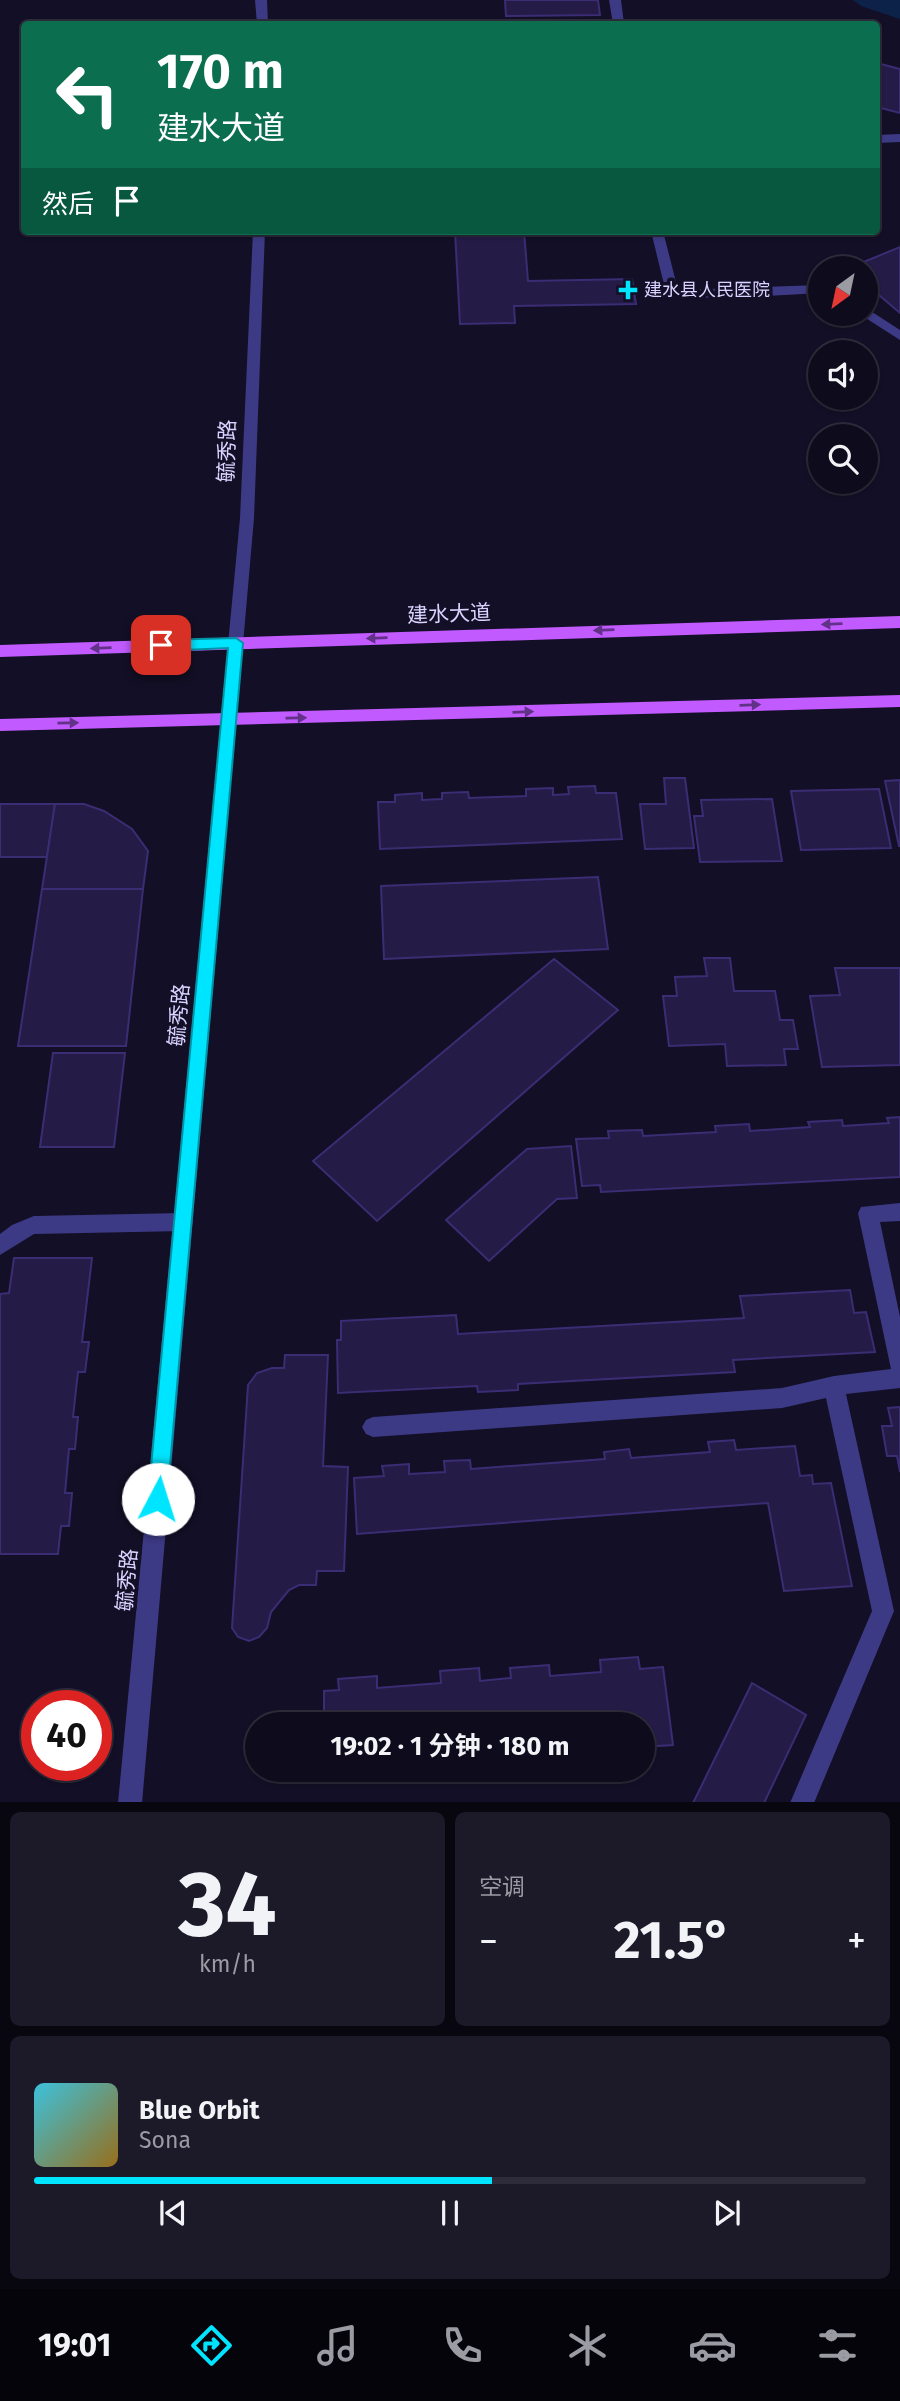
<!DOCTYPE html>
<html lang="zh">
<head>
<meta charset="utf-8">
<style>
  :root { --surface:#0e0b1c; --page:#1c1929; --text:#f1f3f6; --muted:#9b9ba3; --line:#2e2b3b; --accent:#00e5ff }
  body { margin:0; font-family:"Fira Sans","Noto Sans SC",sans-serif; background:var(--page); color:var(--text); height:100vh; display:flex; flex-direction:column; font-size:26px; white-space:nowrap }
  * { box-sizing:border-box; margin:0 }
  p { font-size:23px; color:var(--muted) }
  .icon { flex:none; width:38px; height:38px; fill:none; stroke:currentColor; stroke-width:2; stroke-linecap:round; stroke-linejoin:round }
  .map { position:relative; height:1802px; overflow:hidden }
  .sheet { display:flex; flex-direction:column; gap:10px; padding:10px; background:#08060f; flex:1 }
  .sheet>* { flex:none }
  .top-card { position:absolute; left:21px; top:21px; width:859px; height:214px; border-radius:7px; box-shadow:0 2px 5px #0004,0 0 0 2px var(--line); background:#0b6e4f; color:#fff; overflow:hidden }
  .needle { width:46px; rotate:213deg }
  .buttons { position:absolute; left:808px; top:256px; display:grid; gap:14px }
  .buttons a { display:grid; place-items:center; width:70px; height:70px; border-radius:50%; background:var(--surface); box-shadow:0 2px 5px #0004,0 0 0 2px var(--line); font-size:35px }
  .speed { position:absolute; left:21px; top:1690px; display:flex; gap:14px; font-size:35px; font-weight:700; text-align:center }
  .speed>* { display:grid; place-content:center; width:91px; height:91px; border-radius:50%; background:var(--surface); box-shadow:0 2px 5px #0004,0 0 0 2px var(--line); line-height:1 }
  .speed .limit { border:10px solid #d22; background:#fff; color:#111 }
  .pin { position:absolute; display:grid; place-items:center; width:60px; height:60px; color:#fff; margin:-30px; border-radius:14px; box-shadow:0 4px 10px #0006 }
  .me { position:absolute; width:77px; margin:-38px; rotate:5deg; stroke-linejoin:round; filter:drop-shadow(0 0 5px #0008) }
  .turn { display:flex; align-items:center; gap:24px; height:147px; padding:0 21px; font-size:32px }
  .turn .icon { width:91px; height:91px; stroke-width:2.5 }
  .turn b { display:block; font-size:49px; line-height:60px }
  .then { display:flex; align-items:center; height:66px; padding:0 21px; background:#0003; gap:14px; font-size:26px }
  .big { font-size:52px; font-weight:700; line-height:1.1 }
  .sheet .widget { flex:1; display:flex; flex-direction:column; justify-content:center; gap:10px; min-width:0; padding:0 24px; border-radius:10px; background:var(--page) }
  .sheet .dial { align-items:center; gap:0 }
  .dial b { font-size:91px; line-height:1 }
  .song { display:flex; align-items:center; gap:21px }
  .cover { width:84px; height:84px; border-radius:10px; background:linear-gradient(135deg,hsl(190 70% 55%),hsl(40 70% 35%)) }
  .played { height:7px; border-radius:4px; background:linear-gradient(90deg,var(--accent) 55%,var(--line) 55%) }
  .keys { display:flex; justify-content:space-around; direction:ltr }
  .heat { display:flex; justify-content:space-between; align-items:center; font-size:38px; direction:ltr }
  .sheet .tiles { flex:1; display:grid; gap:10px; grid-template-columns:1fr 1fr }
  .widget:last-child { grid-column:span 2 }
  .trip { position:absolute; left:245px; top:1712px; width:410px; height:70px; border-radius:35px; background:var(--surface); box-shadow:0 2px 5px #0004,0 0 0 2px var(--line); font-weight:700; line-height:70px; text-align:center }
  .dock { display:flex; height:112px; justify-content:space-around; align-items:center; background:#06040b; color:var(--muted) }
  .dock .icon { width:49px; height:49px }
  .dock .selected { color:var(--accent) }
  .dock b { font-size:32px; color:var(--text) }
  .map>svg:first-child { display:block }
</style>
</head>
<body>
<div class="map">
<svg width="900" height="1803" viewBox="0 0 900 1803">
  <rect width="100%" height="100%" fill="#130f26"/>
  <path fill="#0c2248" d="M853,0H900V19L861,6Z"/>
  <g fill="#241b47" stroke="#3b2d73" stroke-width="2">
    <path d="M505,0H598L600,15L506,16Z"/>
    <path d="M877,63L900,69V113L877,107Z"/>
    <path d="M455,231H524L528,281L632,279L636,304L514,306L515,323L460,324Z"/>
    <path d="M900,247V313L866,284V268H849Z"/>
    <path d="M664,778H685L694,848L645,849L640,804H666Z"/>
    <path d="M900,780V846H899L885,781Z"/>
    <path d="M595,786L596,793H616L622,839L380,849L378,802H395V795L422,793V800L442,799V793L468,792L469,798L526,796V789L553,788V795L569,794L568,787Z"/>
    <path d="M879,789L891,848L801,850L791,791Z"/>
    <path d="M772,799L782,861L700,862L694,816H703L701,800Z"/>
    <path d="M0,804H55L47,857H0Z"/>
    <path d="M55,804H84L104,811L132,829L148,851L143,889H42Z"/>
    <path d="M598,877L608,949L384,959L381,886Z"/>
    <path d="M42,889H143L126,1046H18Z"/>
    <path d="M704,958H730L734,991H775L780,1020H793L798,1049H784L786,1065L727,1066L725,1044L669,1046L663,996H677L675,977L707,976Z"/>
    <path d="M554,959L618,1010L377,1221L313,1161Z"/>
    <path d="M835,968H900V1065L822,1067L810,996L840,995Z"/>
    <path d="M53,1053H125L114,1147H40Z"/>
    <path d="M900,1117V1177L601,1192L600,1185L582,1186L576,1139L609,1138L608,1131L642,1130L643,1136L716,1132L715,1126L749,1124L750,1131L810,1127L808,1122L842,1120L843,1126L889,1123L887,1118Z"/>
    <path d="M571,1146L577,1198L557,1199L489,1261L446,1220L527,1149Z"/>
    <path d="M14,1258H92L82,1342H89L85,1372H78L73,1417H78L75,1449H69L65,1493H72L69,1526H61L58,1554H0V1294L9,1293Z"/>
    <path d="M850,1290L854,1313L866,1312L875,1352L733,1360L735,1372L518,1384V1390L478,1392L477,1386L338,1393L337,1340H341V1321L456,1315L458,1334L744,1318L740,1296Z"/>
    <path d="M285,1355H328L323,1466L348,1467L344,1571H317L316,1585H299L289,1590L271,1612L267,1628L259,1637L249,1641L238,1637L232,1628L248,1385L257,1373L272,1368H284Z"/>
    <path d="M900,1407V1472L897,1456H887L882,1426H892L888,1408Z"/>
    <path d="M734,1440L736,1450L795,1446L800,1476L812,1475L813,1484L831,1483L852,1586L784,1591L768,1503L357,1534L354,1478L384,1476L382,1466L409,1464V1474L445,1472L444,1461L470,1460L471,1469L605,1459L604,1452L629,1449L631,1458L710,1452L708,1442Z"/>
    <path d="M638,1657L640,1669L663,1667L673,1745L642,1747V1724H324V1691L339,1690L338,1679L377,1676V1688L441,1683L440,1671L479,1668L480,1681L511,1678L510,1668L549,1665L550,1676L601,1672L600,1660Z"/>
    <path d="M752,1683L806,1715L764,1803H693Z"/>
  </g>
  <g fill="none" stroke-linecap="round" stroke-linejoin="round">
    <g fill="#3d3a85" fill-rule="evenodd">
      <path d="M609,0H621L624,24H613Z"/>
      <path d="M900,134V142L877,143V135Z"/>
      <path d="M651,231H663L678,290L821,285V293L731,298L667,297Z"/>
      <path d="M866,308L900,330V340L861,315L866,313Z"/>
      <path d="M900,1203V1221L880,1222L900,1317V1388L846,1394L894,1611L814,1803H790L872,1611L826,1398L782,1408L373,1437L366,1434L362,1427L366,1420L373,1417L782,1388L834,1376L891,1369L858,1213L861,1207Z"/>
      <path d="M183,1213L190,1216L193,1222L190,1228L183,1231L34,1234L0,1255V1234L12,1225L34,1216Z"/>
    </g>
    <g fill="#3d3a85" fill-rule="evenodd">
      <path d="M255,0H267L268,24H257Z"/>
      <path d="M253,231H265L254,518L142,1803H118L240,518Z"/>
    </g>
    <g fill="#c25bff" fill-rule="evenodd">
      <path d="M900,616V628L0,657V645Z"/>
      <path d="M900,695V707L0,731V719Z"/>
    </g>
  </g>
  <defs><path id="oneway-solid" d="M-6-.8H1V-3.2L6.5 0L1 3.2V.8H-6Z" transform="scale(1.75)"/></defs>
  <g fill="#623188">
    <use href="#oneway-solid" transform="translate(832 624) rotate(178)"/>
    <use href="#oneway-solid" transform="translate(604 630) rotate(178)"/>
    <use href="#oneway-solid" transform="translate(377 638) rotate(178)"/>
    <use href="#oneway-solid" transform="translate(101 648) rotate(178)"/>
    <use href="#oneway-solid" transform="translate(750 705) rotate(-2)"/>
    <use href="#oneway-solid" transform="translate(523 712) rotate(-2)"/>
    <use href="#oneway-solid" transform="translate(296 718) rotate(-1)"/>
    <use href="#oneway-solid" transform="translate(68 723) rotate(-1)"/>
  </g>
  <path fill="#00e5ff" stroke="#0095a6" stroke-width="2" d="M236,638L243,643L167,1499L165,1506L158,1508L151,1506L148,1499L228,648L161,651L154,645L161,640Z"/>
  <path fill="#00e5ff" stroke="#130f26" stroke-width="2.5" d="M624.5 279.5h7v7h7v7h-7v7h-7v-7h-7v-7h7z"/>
  <g text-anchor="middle" stroke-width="7" stroke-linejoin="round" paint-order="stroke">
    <g font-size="18" fill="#d9d4ff" stroke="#130f26" text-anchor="start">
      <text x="644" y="296">建水县人民医院</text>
    </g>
    <g font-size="21" fill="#d9d4ff" stroke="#130f26">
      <text transform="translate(227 451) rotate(-88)" y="7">毓秀路</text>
      <text transform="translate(449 614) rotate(-2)" y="7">建水大道</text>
      <text transform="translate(179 1015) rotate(-85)" y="7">毓秀路</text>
      <text transform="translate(127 1580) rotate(-85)" y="7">毓秀路</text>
    </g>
  </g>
</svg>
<div class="buttons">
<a><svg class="needle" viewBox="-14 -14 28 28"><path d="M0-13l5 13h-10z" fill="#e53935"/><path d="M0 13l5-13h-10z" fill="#9b9ba3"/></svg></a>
<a><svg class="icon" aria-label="sound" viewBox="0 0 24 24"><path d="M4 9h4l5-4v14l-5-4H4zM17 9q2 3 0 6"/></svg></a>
<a><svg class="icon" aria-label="search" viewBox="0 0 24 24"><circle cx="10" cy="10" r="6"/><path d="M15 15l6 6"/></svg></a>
</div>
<div class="speed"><div class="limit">40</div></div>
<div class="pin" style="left:161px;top:645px;background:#d93025"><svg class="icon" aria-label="arrive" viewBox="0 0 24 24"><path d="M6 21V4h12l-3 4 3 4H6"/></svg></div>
<svg class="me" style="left:158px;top:1499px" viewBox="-20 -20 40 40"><circle r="19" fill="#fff"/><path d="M0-13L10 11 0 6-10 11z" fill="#00e5ff"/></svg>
<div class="trip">19:02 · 1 分钟 · 180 m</div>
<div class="top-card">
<div class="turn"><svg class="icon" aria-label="left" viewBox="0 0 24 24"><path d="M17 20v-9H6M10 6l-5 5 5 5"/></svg><div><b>170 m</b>建水大道</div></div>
<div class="then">然后<svg class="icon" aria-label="arrive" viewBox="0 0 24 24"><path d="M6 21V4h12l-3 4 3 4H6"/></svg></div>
</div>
</div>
<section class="sheet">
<div class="tiles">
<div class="widget dial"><b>34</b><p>km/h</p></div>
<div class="widget"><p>空调</p>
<div class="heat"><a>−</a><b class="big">21.5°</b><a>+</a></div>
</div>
<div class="widget">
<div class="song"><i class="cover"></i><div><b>Blue Orbit</b><p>Sona</p></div></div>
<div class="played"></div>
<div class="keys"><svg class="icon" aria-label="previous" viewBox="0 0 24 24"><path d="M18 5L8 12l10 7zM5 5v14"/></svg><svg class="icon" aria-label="pause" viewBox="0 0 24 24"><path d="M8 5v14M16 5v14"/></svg><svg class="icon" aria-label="next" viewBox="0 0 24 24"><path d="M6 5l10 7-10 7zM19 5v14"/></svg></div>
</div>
</div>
</section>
<nav class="dock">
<b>19:01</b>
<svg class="icon selected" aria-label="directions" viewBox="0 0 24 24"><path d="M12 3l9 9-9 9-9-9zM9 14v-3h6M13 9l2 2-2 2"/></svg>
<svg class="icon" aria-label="music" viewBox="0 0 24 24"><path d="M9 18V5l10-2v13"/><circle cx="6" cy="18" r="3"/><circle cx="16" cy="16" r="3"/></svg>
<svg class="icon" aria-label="phone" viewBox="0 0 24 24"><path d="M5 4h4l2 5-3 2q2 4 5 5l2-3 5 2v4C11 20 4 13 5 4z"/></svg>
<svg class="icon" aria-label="climate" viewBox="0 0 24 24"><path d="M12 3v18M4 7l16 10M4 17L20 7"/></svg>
<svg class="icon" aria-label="car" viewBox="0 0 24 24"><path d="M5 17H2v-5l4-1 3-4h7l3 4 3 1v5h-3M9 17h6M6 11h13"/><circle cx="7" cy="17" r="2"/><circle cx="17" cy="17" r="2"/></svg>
<svg class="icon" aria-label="filters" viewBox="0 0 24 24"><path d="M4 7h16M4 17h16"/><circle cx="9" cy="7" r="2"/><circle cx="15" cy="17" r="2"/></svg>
</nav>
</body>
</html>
